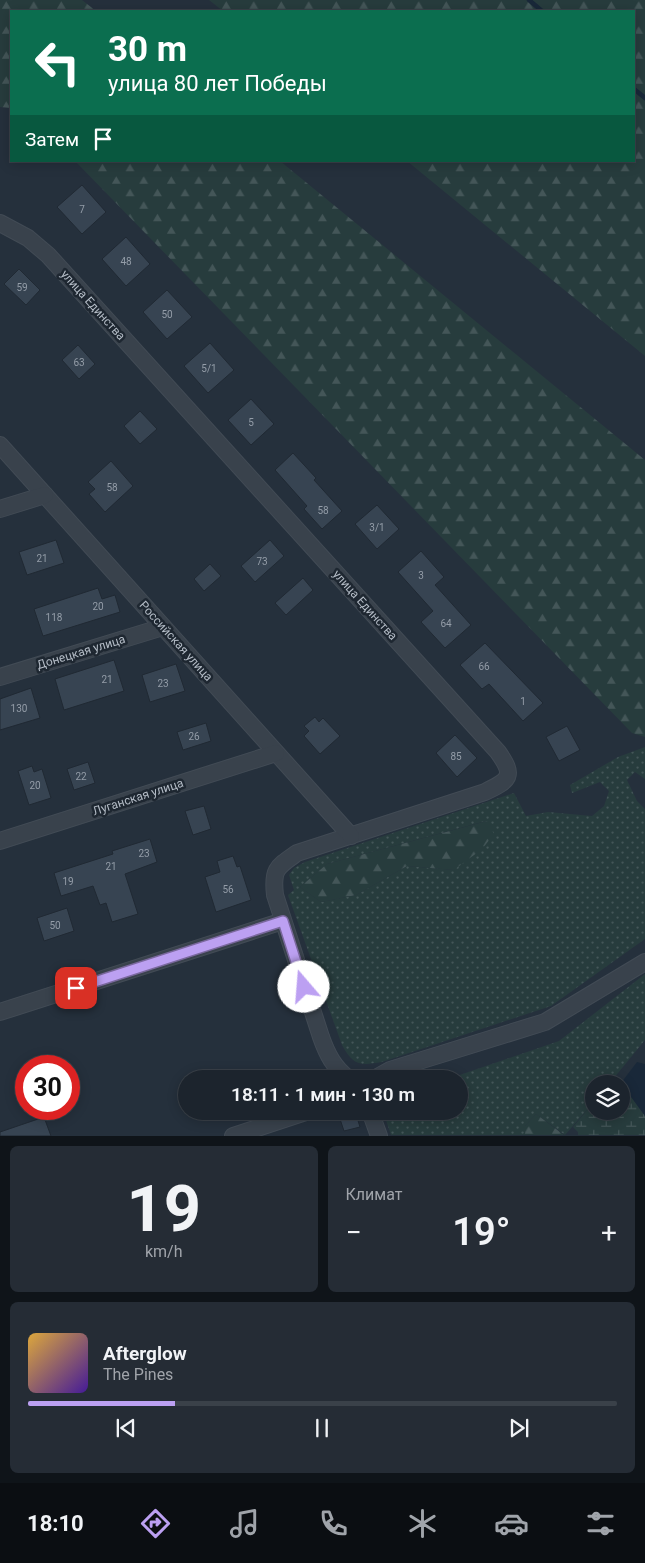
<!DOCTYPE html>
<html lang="ru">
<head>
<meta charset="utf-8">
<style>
  :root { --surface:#1c242d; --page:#252c35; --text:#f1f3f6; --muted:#a0a4aa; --line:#3a4149; --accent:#bca0f2 }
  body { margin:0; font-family:Roboto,sans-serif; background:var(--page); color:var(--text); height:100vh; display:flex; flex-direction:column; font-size:19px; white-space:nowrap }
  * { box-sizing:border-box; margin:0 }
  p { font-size:16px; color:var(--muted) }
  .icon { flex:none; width:28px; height:28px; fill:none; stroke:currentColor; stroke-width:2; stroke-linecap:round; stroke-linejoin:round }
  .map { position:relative; height:1136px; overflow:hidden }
  .panel { display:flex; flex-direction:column; gap:10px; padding:10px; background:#0f1419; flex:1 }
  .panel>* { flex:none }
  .hud { position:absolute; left:10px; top:10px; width:625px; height:152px; border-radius:0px; box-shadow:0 2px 12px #0003,0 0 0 1px var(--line); background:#0b6e4f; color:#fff; overflow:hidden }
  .fabs { position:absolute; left:585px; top:1075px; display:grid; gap:10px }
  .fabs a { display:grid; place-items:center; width:45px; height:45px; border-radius:50%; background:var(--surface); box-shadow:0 2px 12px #0003,0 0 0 1px var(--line); font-size:25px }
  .speed { position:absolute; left:15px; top:1055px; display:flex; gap:10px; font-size:25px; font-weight:700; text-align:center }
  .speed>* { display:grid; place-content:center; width:65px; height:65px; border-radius:50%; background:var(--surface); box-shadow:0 2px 12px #0003,0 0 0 1px var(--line); line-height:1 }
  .speed .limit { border:8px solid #d22; background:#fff; color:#111 }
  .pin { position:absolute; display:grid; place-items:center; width:42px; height:42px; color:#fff; margin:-21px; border-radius:10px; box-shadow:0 2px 8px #0006 }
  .me { position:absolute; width:55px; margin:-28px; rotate:342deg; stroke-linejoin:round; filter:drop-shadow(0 0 4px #0008) }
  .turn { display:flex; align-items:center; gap:18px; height:105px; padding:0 15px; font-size:22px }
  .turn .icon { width:65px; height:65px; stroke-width:2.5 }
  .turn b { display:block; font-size:35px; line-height:42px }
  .then { display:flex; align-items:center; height:48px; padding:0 15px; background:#0003; gap:10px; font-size:19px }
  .big { font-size:38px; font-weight:600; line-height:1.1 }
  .panel .widget { flex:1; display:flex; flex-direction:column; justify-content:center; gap:8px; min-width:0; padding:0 18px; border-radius:8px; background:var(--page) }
  .panel .dial { align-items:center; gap:0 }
  .dial b { font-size:65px; line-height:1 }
  .song { display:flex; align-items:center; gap:15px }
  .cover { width:60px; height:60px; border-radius:8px; background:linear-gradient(135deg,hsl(40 70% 55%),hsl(260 70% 35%)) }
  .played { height:5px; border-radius:2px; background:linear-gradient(90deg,var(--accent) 25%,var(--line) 25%) }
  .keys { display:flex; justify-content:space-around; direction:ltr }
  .heat { display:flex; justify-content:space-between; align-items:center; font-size:28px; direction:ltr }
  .panel .tiles { flex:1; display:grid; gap:10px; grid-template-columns:1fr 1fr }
  .widget:last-child { grid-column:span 2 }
  .trip { position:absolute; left:178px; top:1070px; width:290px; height:50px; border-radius:25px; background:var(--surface); box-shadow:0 2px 12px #0003,0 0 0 1px var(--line); font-weight:600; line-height:50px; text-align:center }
  .tab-bar { display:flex; height:80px; justify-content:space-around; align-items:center; background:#0b0e12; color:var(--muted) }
  .tab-bar .icon { width:35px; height:35px }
  .tab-bar .active { color:var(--accent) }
  .tab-bar b { font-size:22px; color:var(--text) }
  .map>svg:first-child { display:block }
</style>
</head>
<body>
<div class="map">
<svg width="645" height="1136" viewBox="0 0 645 1136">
  <defs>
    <pattern id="grass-dots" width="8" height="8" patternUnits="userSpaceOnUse" patternTransform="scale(1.25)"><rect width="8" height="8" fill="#273c3d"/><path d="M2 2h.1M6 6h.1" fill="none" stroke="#445658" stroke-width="1.8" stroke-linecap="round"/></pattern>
    <pattern id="forest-firs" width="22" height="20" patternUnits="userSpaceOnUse" patternTransform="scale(1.25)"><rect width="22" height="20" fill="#273c3d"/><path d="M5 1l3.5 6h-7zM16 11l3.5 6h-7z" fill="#445658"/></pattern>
    <pattern id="wetland-marsh" width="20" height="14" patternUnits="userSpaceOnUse" patternTransform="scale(1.25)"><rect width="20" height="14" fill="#273c3d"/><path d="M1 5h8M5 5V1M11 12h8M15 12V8" fill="none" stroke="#445658"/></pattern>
  </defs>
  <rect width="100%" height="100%" fill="#25303c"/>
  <g fill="url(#grass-dots)" fill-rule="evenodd">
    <path d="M645,747V779L635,772L627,780L637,801L645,809V939L551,1006L382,1062C359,1066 353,1065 342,1045L288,895L294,890L289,875L294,868L305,862L514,793L526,816L548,812L592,816L604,806L609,791L600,782L572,793L570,785L618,757ZM486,821L454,870L407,866L356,895L321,902L300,887L327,864Z"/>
    <path d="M645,974V1040L609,1084H594V1102L565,1135L536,1114L525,1126V1135H391L383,1111H459V1079H448L559,1041Z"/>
  </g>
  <g fill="url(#forest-firs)">
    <path d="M0,0H82L96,11H11V108L0,107Z"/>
    <path d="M209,0H645V356L407,161H634V11H223Z"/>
    <path d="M75,161H280L645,460V737L632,733Z"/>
    <path d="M487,821L494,834L482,849L454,870L407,866L356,895L321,902L300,887L327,864Z"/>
    <path d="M536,1114L564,1135H525V1126Z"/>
  </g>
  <path fill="url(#wetland-marsh)" d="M611,1081L621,1083L645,1116V1135H578V1132L573,1127L594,1102V1111H621V1084H609Z"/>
  <path fill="#192839" d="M637,1062L645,1064V1116L621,1083Z"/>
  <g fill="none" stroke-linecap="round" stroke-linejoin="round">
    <g stroke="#192839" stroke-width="4.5">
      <path d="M529,0L542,11"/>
      <path d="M634,89L645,98"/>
    </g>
  </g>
  <g fill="#374452" stroke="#202933">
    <path d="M82,185L106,212L82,234L57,207Z"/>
    <path d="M126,237L150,264L126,286L102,259Z"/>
    <path d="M19,269L40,290L26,305L4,284Z"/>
    <path d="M167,290L192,317L167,339L143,312Z"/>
    <path d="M210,343L234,370L208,393L184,366Z"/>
    <path d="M78,345L95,364L79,379L62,360Z"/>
    <path d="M251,399L274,424L251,445L228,420Z"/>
    <path d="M140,411L157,429L140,444L124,426Z"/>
    <path d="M293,453L316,478L314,480L342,511L322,529L304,509L307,506L275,470Z"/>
    <path d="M111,461L133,486L105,512L89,494L95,489L88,482Z"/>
    <path d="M377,505L399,529L377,549L355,524Z"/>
    <path d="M56,540L64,563L27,575L19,552Z"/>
    <path d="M270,540L284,556L255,582L241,566Z"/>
    <path d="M421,551L444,577L435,585L471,625L445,648L421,622L433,611L398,572Z"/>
    <path d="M210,564L221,576L204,591L194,579Z"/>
    <path d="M303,578L313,590L286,615L275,603Z"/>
    <path d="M98,588L102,599L115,595L120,612L43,636L34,609Z"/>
    <path d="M485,643L543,703L523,721L489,684L482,689L460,665Z"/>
    <path d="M114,660L124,691L64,710L55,679Z"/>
    <path d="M176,664L185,691L150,702L142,675Z"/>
    <path d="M31,688L40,718L0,730V699Z"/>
    <path d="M315,717L319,722L323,718L340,736L320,754L304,736L309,731L304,726Z"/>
    <path d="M206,723L211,741L183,750L177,732Z"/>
    <path d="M567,726L580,750L559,761L546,737Z"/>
    <path d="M455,735L477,758L457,777L436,753Z"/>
    <path d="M88,762L95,783L74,790L67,769Z"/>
    <path d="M32,766L34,772L42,769L51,798L29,805L18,771Z"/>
    <path d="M204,806L211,829L193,835L185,811Z"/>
    <path d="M150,839L157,862L125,874L138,914L112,922L106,903L100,905L93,886L61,896L54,873L113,854L112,851Z"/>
    <path d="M233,856L237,867L240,866L251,900L216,912L205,877L220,872L217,861Z"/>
    <path d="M67,908L74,931L44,941L37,918Z"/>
    <path d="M355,1111L360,1127L344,1131L339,1116Z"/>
    <path d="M44,1117L51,1136H0V1132Z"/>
  </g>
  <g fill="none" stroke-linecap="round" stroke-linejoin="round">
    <g stroke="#424b55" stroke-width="18">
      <g id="street">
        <path d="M0,223L28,238L48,255L498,752C515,776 510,780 485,792L297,853C277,867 272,869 275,895L321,1037C327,1054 334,1068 349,1079"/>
        <path d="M0,445L351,836"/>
        <path d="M0,509L45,495"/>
        <path d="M0,677L163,627"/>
        <path d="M0,841L276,753"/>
        <path d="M0,1012L283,921"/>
        <path d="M374,1079L390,1070L545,1022L645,962"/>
        <path d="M370,1111L379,1136"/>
        <path d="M233,1136L309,1111"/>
      </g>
    </g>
    <use href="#street" stroke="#39424c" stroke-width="16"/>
  </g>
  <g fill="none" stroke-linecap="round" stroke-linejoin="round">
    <g stroke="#7a689d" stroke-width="12">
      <path id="route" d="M76,988L283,921L304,987"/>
    </g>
    <use href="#route" stroke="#bca0f2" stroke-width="9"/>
  </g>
  <g text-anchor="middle" stroke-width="5" stroke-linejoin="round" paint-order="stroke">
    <g font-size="10" fill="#949da8">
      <text x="82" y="213">7</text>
      <text x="126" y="265">48</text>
      <text x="22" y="291">59</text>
      <text x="167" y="318">50</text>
      <text x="79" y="366">63</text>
      <text x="209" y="372">5/1</text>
      <text x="251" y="426">5</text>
      <text x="112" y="491">58</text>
      <text x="323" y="514">58</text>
      <text x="377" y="531">3/1</text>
      <text x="42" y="562">21</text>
      <text x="262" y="565">73</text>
      <text x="421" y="579">3</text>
      <text x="98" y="610">20</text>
      <text x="54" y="621">118</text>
      <text x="446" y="627">64</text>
      <text x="484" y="670">66</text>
      <text x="107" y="683">21</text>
      <text x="163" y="687">23</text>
      <text x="523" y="705">1</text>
      <text x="19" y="712">130</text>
      <text x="194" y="740">26</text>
      <text x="456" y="760">85</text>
      <text x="81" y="780">22</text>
      <text x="35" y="789">20</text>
      <text x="144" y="857">23</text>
      <text x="111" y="870">21</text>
      <text x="68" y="885">19</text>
      <text x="228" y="893">56</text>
      <text x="55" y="929">50</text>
    </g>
    <g font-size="12" fill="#b5bdc7" stroke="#1e2731">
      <text transform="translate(93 305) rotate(48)" y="4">улица Единства</text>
      <text transform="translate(365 605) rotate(48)" y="4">улица Единства</text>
      <text transform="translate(176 641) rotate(48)" y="4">Российская улица</text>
      <text transform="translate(81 652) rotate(-17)" y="4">Донецкая улица</text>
      <text transform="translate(138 797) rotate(-18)" y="4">Луганская улица</text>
    </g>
  </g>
</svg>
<div class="fabs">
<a><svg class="icon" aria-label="layers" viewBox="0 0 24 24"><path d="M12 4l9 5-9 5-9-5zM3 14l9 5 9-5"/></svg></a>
</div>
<div class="speed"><div class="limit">30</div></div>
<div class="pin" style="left:76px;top:988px;background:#d93025"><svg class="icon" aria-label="arrive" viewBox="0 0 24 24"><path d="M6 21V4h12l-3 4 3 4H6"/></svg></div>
<svg class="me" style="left:304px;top:987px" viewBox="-20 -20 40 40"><circle r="19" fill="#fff"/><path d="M0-13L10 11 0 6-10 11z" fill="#bca0f2"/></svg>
<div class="trip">18:11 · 1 мин · 130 m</div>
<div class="hud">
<div class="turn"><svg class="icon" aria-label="left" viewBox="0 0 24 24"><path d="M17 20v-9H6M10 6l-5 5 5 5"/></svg><div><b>30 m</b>улица 80 лет Победы</div></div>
<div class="then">Затем<svg class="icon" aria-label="arrive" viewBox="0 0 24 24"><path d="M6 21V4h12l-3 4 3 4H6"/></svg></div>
</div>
</div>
<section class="panel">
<div class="tiles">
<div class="widget dial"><b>19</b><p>km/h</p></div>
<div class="widget"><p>Климат</p>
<div class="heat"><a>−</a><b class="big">19°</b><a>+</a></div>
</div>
<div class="widget">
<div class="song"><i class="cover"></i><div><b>Afterglow</b><p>The Pines</p></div></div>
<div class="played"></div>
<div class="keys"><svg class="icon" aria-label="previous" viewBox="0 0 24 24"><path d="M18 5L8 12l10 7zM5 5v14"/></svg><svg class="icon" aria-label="pause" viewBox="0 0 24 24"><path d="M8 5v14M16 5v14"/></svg><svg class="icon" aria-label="next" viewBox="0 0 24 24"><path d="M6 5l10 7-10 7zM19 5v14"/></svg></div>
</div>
</div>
</section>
<nav class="tab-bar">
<b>18:10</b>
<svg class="icon active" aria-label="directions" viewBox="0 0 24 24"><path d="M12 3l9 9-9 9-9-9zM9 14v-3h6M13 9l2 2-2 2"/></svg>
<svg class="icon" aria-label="music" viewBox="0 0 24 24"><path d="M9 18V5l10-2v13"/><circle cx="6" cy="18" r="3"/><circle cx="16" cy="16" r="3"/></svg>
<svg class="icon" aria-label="phone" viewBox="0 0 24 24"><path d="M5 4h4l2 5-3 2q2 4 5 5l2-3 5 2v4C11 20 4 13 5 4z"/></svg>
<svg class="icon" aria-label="climate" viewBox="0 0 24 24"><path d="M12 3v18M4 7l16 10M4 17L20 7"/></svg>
<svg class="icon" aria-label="car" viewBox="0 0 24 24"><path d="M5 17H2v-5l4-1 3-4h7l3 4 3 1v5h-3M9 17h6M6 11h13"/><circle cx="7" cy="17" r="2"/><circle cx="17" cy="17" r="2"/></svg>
<svg class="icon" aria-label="filters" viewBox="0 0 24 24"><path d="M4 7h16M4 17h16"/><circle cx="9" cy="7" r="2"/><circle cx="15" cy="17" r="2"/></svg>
</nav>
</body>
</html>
